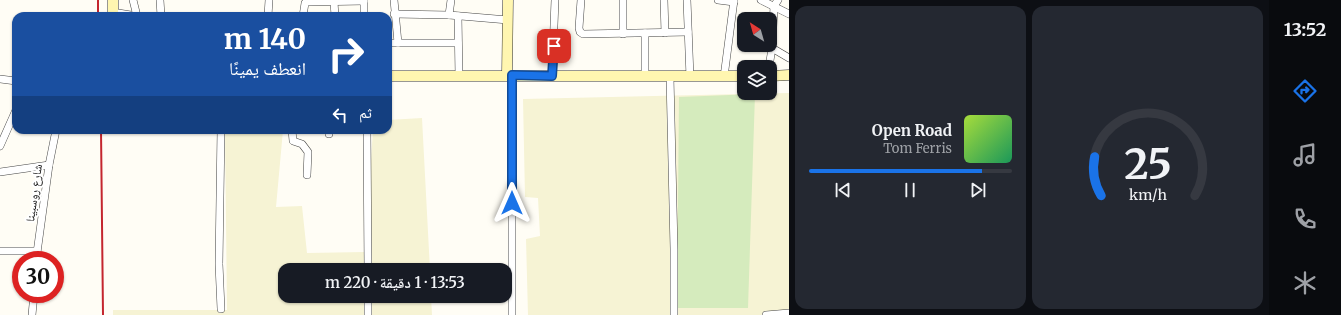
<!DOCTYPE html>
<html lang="ar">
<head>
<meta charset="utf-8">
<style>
  :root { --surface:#171b24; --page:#242831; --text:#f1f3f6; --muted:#9ea1a6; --line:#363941; --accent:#1a73e8 }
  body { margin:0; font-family:Merriweather,"Noto Naskh Arabic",serif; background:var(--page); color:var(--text); direction:rtl; height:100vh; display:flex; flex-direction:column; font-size:15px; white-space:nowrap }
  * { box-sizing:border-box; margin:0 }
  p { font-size:13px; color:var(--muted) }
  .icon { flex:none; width:22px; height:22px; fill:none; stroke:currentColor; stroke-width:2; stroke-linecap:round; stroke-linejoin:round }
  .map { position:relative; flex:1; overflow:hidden; direction:ltr }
  .drawer { display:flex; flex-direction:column; gap:6px; padding:6px; background:#0d0f14; width:480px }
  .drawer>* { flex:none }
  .banner { position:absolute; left:12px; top:12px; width:380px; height:122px; border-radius:12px; box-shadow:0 1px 3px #0004; direction:rtl; background:#1a4fa0; color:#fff; overflow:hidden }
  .needle { width:26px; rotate:323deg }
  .tools { position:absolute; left:737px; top:12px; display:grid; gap:8px }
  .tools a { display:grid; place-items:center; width:40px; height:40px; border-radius:8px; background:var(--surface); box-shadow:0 1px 3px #0004; font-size:20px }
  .speed { position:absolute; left:12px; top:251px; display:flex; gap:8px; font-size:20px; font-weight:700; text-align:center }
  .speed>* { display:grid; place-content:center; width:52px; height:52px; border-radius:50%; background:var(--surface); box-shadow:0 1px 3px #0004; line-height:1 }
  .speed .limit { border:6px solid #d22; background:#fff; color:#111 }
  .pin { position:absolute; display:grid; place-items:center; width:34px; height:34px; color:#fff; margin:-17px; border-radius:8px; box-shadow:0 2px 6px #0006 }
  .me { position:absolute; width:44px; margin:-22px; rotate:0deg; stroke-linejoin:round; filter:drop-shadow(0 0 3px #0008) }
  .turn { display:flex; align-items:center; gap:14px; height:84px; padding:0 20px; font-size:18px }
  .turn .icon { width:52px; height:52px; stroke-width:2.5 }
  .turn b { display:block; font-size:28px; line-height:34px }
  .then { display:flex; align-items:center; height:38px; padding:0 20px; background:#0003; gap:8px; font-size:15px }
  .drawer .card { flex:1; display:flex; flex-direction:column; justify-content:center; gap:6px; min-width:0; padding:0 14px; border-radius:12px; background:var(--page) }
  .drawer .dial { align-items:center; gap:0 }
  .dial svg { height:104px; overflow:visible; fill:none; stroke:var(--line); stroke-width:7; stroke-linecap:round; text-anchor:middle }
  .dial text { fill:var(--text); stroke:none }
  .song { display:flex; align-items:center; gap:12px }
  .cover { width:48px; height:48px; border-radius:6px; background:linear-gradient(135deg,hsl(80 70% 55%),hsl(150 70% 35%)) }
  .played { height:4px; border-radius:2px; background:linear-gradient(90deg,var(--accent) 85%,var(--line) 85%) }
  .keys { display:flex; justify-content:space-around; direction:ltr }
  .drawer .tiles { flex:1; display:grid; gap:6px; grid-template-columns:repeat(2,1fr) }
  .trip { position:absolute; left:278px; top:263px; width:234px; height:40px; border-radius:12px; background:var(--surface); box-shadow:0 1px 3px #0004; font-weight:600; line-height:40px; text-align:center; direction:rtl }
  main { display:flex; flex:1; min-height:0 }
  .dock { display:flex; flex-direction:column; width:72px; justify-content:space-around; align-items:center; background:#090b0e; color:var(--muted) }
  .dock .icon { width:28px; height:28px }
  .dock .selected { color:var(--accent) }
  .dock b { font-size:18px; color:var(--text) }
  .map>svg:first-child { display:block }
</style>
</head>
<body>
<main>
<nav class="dock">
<b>13:52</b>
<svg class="icon selected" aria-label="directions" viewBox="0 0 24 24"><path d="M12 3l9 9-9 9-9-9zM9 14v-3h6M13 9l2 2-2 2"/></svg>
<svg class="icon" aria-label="music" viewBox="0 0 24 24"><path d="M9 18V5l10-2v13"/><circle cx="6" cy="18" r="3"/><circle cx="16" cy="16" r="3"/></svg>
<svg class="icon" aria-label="phone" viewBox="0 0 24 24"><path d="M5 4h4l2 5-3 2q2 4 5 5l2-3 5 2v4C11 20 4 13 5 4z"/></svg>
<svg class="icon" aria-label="climate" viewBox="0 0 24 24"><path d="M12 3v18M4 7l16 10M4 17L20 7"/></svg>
</nav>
<section class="drawer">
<div class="tiles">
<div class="card dial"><svg viewBox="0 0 100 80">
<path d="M14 69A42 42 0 1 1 86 69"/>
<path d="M14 69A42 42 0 0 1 9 39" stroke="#1a73e8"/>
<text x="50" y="56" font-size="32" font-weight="700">25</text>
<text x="50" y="72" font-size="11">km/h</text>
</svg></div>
<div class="card">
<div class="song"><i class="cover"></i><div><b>Open Road</b><p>Tom Ferris</p></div></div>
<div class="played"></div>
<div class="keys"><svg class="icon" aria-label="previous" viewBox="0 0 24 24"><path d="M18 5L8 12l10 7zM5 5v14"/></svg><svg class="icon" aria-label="pause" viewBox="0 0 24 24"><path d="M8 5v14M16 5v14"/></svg><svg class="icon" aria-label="next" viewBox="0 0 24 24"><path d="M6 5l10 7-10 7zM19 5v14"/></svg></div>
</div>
</div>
</section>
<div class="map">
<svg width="789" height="315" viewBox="0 0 789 315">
  <rect width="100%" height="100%" fill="#fffdf5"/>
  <g fill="#f6f3d4">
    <path d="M789,93V315H528L526,239L540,236L538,198L525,197L523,99Z"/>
    <path d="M422,118L430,270H285V296H431L432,315H113V310H227L225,130H283L276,207L302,206L307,253L365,252L373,130H388V120Z"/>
  </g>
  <path fill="#d5ebbd" d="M755,94L748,308H677L679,97Z"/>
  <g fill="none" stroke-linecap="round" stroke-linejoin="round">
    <g stroke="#444" stroke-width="8">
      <g id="street">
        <path d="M133,0L137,16"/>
        <path d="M160,0L161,16"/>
        <path d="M364,0V16"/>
        <path d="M394,0L398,43"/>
        <path d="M581,0L579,28L580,32L583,34L688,32"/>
        <path d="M664,0L665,33"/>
        <path d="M687,0L690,77"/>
        <path d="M718,0L734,2"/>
        <path d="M761,0L789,14"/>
        <path d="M334,2L335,16"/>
        <path d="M112,12L137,16"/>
        <path d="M394,14L449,15L508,20"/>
        <path d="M449,15L451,0"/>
        <path d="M268,16L269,0"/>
        <path d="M303,16L305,3L308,2L364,1"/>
        <path d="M458,16L459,76"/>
        <path d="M645,33V76"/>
        <path d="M623,34V0"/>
        <path d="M388,43H458"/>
        <path d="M772,48L789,58"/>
        <path d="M769,67L772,48L774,6L778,0"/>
        <path d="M512,75V315"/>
        <path d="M552,76L555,0"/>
        <path d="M670,77L674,249V315"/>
        <path d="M724,77L734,0"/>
        <path d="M0,79L16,81"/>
        <path d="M221,130L219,264L221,309"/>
        <path d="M292,130L293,141L302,144L308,152L307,175"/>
        <path d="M367,130L368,270"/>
        <path d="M329,134V130"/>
        <path d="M0,146L16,110"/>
        <path d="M0,172L49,165"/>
        <path d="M0,251H37"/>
        <path d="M36,260L49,165L56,130"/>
        <path d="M368,296V315"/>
        <path d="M32,315L34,294"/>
        <path d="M766,315L789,313"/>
      </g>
    </g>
    <g stroke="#333" stroke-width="11">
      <g id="secondary">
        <path d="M113,0V16"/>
        <path d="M507,75L508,0"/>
        <path d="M388,76H744"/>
        <path d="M770,76L789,75"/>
      </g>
    </g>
    <use href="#street" stroke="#fff" stroke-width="7"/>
    <use href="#secondary" stroke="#fff6b0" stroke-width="10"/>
    <g stroke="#c4262e" stroke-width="2">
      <path d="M98,0V16"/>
      <path d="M101,130L103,315"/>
    </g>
  </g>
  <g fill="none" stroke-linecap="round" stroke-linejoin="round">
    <g stroke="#114b97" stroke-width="10">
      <path id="route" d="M512,203V75L552,76L554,46"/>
    </g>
    <use href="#route" stroke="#1a73e8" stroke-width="7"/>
  </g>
  <g text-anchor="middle" stroke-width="4" stroke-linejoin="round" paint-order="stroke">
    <g font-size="12" fill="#111" stroke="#fff">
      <text transform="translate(34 193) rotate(-82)" y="4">شارع روسبينا</text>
    </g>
  </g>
</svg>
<div class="tools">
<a><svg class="needle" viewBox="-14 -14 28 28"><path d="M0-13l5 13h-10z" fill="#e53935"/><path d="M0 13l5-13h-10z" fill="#9ea1a6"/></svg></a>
<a><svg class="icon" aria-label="layers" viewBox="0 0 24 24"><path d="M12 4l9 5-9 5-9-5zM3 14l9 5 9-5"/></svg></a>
</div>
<div class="speed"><div class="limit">30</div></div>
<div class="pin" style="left:554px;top:46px;background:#d93025"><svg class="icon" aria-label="arrive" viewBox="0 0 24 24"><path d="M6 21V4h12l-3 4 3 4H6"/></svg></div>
<svg class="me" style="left:512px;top:203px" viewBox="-20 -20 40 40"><path d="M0-17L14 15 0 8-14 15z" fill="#1a73e8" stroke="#fff" stroke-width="4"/></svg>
<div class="trip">13:53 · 1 دقيقة · 220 m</div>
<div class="banner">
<div class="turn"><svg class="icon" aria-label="right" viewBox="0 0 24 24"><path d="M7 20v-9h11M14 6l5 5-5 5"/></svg><div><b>140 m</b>انعطف يمينًا</div></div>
<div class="then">ثم<svg class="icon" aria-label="left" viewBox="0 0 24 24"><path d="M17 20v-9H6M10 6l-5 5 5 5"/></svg></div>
</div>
</div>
</main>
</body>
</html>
